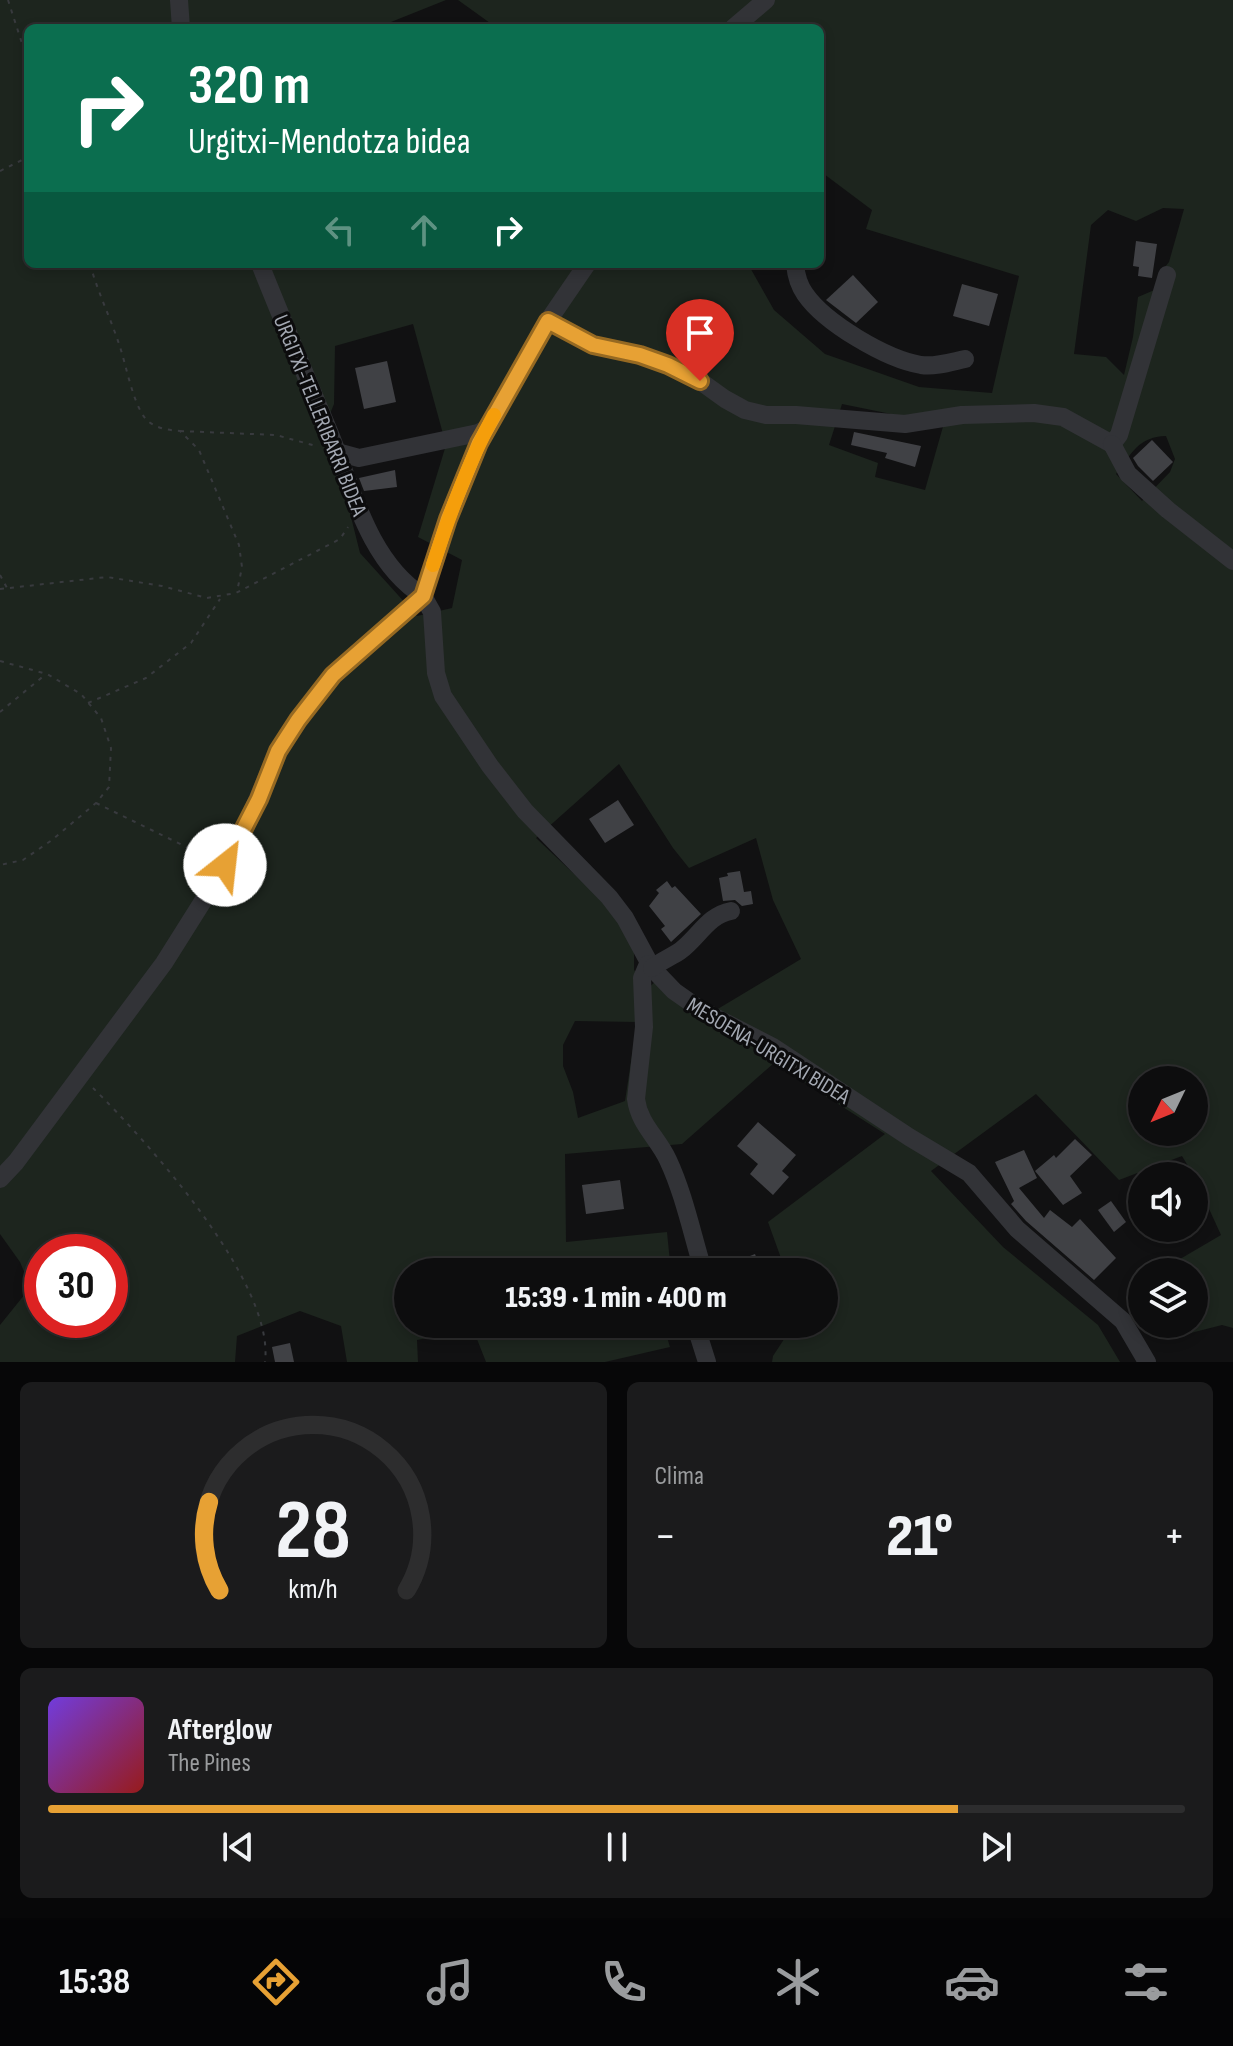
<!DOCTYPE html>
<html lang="es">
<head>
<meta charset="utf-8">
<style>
  :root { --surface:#0d0d0e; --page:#1b1b1c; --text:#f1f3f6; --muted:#9a9c9e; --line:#2d2d2e; --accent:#e7a134 }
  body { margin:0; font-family:"Sofia Sans Condensed",sans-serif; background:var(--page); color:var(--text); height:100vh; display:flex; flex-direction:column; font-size:30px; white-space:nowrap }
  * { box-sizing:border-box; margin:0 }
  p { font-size:26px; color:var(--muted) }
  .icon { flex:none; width:44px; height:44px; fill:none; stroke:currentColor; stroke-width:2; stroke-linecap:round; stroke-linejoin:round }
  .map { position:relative; height:1362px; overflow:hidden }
  .details { display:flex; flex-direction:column; gap:20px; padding:20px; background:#070708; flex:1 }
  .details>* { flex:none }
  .hud { position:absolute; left:24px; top:24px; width:800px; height:244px; border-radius:12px; box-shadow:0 4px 12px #0003,0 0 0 2px var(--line); background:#0b6e4f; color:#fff; overflow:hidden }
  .needle { width:52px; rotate:227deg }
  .controls { position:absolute; left:1128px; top:1066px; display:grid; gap:16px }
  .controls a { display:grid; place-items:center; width:80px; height:80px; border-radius:50%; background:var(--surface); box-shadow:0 4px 12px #0003,0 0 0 2px var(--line); font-size:40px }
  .speed { position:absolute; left:24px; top:1234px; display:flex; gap:16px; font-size:40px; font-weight:700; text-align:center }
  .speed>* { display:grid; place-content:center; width:104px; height:104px; border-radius:50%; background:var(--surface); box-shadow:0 4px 12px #0003,0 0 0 2px var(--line); line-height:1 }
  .speed .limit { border:12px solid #d22; background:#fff; color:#111 }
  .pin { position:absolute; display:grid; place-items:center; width:68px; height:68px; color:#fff; margin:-82px -34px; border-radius:50% 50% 50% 0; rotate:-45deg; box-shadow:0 0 8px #0007 }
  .pin .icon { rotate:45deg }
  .me { position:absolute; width:88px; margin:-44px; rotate:29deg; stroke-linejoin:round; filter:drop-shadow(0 0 6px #0008) }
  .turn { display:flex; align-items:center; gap:28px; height:168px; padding:0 32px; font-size:36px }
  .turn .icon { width:104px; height:104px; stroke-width:2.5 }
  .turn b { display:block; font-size:56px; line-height:68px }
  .lanes { display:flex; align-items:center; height:76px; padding:0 32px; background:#0003; justify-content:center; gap:40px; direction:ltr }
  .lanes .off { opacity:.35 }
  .big { font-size:60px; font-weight:800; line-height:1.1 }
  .details .widget { flex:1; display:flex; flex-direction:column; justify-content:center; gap:12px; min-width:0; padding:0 28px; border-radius:12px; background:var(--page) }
  .details .dial { align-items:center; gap:0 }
  .dial svg { height:208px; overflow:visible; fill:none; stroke:var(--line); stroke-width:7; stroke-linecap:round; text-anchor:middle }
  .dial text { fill:var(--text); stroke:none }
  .song { display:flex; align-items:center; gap:24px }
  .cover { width:96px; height:96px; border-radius:12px; background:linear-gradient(135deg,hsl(260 70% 55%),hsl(0 70% 35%)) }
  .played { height:8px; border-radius:4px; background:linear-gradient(90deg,var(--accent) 80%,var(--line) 80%) }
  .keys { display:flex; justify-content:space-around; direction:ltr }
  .heat { display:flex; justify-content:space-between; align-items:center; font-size:44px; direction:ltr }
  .details .tiles { flex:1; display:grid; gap:20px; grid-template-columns:1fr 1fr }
  .widget:last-child { grid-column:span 2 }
  .trip { position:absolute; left:394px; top:1258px; width:444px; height:80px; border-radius:40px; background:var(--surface); box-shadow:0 4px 12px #0003,0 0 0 2px var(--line); font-weight:800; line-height:80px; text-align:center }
  .menu { display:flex; height:128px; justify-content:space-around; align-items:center; background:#050506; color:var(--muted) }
  .menu .icon { width:56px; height:56px }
  .menu .current { color:var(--accent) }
  .menu b { font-size:36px; color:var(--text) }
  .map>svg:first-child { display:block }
</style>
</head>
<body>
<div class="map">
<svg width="1233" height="1362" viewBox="0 0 1233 1362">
  <rect width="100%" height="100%" fill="#111112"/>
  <path fill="#1d251e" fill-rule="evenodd" d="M0,0H446L376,28H28V264H748L774,310L825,354L919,387L992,393L1019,276L866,229L872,210L820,171V28H497L458,0H1233V1328L1222,1325L1179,1336L1171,1324H1194V1272H1158L1221,1235L1194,1176L1182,1156L1119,1180L1036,1094L931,1171L1003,1247L1098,1325L1120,1362H772L773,1356L794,1324H824V1272H786L768,1222L885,1134L774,1063L682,1144L565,1154L566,1242L667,1232L671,1272H408V1324H663L670,1347L605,1362H486L473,1329L417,1340L418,1362H347L341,1326L300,1311L237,1336L235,1362H0V1325L25,1294L28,1281L20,1262L0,1234ZM1163,208L1184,209L1169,262L1159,274V288L1138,297L1133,337L1124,375L1106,357L1074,354L1091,225L1108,210L1136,221ZM413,324L446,445L418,537L462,560L452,608L417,616L360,553L350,513L321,436L334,404L335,346ZM842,404L901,416L948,409L925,490L875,477L878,463L829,445ZM1166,436L1175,459L1170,472L1142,501L1116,474C1132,453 1138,437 1166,436ZM619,764L673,848L689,868L756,838L773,900L801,959L701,1019L655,982L649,987L634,970V951L617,918L592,891L536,838ZM575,1021L637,1022L625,1101L578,1118L573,1092L563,1066V1045ZM1142,1080H1194V1132H1142ZM42,1252H110V1320H42Z"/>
  <g fill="#404145">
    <path d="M1136,241L1157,244L1152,278L1138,276L1139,267L1133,266Z"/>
    <path d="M853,275L878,302L856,323L826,300Z"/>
    <path d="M962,284L998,294L989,326L953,316Z"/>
    <path d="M387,361L396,402L364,409L355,368Z"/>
    <path d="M854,432L921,446L915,467L885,458L887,453L851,445Z"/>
    <path d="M1152,440L1173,462L1153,481L1138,466L1133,458Z"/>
    <path d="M395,470L397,487L364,491L359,478Z"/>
    <path d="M618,800L634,825L605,843L589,819Z"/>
    <path d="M740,871L744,892L751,891L753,904L742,906L735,900L723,901L719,878L728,876L727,873Z"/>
    <path d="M667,881L672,888L675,886L701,914L671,942L661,929L665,926L649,906L659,893L656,890Z"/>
    <path d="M758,1122L796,1155L782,1171L789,1177L773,1195L750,1174L758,1164L737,1146Z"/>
    <path d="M1075,1139L1092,1155L1070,1176L1082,1193L1063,1205L1035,1171L1054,1155L1056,1158Z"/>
    <path d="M1024,1150L1037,1178L1019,1188L1044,1218L1050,1210L1072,1227L1080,1219L1116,1258L1094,1280L1026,1221L1011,1204L1014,1201L995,1162Z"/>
    <path d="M620,1180L624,1209L586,1214L582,1185Z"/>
    <path d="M1111,1201L1126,1222L1114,1232L1098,1210Z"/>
    <path d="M755,1254L762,1272H712V1271Z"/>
    <path d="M290,1343L294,1362H275L272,1347Z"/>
  </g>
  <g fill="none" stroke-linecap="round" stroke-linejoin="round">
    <g stroke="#383a3e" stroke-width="2" stroke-dasharray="4 6" stroke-linecap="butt">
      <path d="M8,0L28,62"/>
      <path d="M0,171L28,157"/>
      <path d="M90,264C98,293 111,319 120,347C126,365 133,403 145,418C153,428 168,430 180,431L199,450L239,545L242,567L237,592"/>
      <path d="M180,431L276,435L316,446"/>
      <path d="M0,575L7,588"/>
      <path d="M0,589L107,577L162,586L207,598L236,593L340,539L348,527"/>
      <path d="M0,661L47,674L81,694L101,718L111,748L109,787L96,803L52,840L23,860L0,865"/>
      <path d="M88,703L146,678L191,643L220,599"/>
      <path d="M0,712L46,674"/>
      <path d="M96,803L209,858"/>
      <path d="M93,1088C147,1141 275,1283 265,1362"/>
    </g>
    <g stroke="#323337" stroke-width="18">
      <path d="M179,0L181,28"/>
      <path d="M733,28L766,0"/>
      <path d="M260,264C282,319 305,374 328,429C351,484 368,562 423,596"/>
      <path d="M795,264C796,275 798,284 805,294C825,323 886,359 921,365C936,367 951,362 965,359"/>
      <path d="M548,321L593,345L640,355L668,365L700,381L725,399L745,410L766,415H796L905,424L962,415L1034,413L1063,417L1112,444L1119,435L1167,275"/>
      <path d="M1112,444L1128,474L1168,510L1233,561"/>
      <path d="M337,452L359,458L478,433L486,429"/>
      <path d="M423,596L432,612L436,673L443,696L490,766L525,811L609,897L625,918L652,968L674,991L701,1010L773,1047L909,1137L969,1173L1017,1229L1123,1321L1147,1362"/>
      <path d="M648,964L642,978L644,1027L636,1099C639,1124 658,1138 668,1160C683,1192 691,1229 701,1263L700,1272"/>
      <path d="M652,968C661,961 671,957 680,951C698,938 708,915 731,911"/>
      <path d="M0,1179L16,1162L164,963L237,847L278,751L298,720L333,675L423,596L448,519L479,443L548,321L587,264"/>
      <path d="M695,1324L707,1362"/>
    </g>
  </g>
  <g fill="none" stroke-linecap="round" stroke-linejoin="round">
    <g stroke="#966922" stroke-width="20">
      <path id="route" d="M225,865L259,799L278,751L298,720L333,675L423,596L448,519L479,443L548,321L593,345L640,355L668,365L700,381"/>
    </g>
    <use href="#route" stroke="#e7a134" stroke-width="14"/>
    <path stroke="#f59e0b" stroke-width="14" d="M433,565C450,513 468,463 494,415"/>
  </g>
  <g text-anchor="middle" stroke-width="6" stroke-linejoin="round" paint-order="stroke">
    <g font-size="22" fill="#a3a8b2" stroke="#0c0c0d">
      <text transform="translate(321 415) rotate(68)" y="8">URGITXI-TELLERIBARRI BIDEA</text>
      <text transform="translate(769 1050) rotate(31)" y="8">MESOENA-URGITXI BIDEA</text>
    </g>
  </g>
</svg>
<div class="controls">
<a><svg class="needle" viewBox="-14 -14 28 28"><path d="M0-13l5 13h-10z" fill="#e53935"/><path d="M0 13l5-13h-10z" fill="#9a9c9e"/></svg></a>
<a><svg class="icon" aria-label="sound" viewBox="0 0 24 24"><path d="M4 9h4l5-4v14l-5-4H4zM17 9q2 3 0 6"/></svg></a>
<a><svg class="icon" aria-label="layers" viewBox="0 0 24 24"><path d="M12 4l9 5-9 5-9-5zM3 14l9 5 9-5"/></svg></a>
</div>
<div class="speed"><div class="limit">30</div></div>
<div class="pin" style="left:700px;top:381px;background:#d93025"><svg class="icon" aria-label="arrive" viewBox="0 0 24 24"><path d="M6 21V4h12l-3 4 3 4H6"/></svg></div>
<svg class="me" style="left:225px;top:865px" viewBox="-20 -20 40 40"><circle r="19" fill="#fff"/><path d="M0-13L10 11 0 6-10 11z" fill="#e7a134"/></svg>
<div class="trip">15:39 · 1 min · 400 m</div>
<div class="hud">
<div class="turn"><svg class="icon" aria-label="right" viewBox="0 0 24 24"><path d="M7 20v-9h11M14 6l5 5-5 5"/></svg><div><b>320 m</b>Urgitxi-Mendotza bidea</div></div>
<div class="lanes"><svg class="icon off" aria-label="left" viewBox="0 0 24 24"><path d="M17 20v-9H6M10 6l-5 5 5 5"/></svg><svg class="icon off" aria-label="ahead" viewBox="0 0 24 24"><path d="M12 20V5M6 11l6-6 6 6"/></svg><svg class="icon" aria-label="right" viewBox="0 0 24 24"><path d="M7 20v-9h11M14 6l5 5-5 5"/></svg></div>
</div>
</div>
<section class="details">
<div class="tiles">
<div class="widget dial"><svg viewBox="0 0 100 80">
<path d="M14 69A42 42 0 1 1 86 69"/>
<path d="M14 69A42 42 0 0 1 10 35" stroke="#e7a134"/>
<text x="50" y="56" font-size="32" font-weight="700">28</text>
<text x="50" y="72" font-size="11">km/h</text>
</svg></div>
<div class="widget"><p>Clima</p>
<div class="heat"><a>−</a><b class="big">21°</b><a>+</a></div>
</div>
<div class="widget">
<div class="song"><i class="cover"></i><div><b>Afterglow</b><p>The Pines</p></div></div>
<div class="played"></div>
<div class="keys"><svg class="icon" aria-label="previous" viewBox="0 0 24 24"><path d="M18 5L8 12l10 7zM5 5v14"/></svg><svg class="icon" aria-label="pause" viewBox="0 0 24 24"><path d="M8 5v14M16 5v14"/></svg><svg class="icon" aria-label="next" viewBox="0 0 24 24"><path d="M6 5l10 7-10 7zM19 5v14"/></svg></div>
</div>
</div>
</section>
<nav class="menu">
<b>15:38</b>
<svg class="icon current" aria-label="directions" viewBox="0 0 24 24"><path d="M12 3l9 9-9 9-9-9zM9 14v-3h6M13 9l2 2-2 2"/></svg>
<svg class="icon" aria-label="music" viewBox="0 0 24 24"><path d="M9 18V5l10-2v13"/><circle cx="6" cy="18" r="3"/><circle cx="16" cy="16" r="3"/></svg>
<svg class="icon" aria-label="phone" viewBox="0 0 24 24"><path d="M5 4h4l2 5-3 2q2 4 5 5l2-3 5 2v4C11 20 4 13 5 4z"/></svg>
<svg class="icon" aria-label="climate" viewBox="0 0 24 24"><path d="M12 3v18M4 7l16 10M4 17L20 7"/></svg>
<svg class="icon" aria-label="car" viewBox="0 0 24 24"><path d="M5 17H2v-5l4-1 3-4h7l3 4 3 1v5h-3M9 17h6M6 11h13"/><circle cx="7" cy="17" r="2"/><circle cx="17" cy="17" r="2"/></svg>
<svg class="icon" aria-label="filters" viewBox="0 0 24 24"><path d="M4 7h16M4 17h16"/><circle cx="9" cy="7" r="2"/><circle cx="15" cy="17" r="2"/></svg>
</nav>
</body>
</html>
